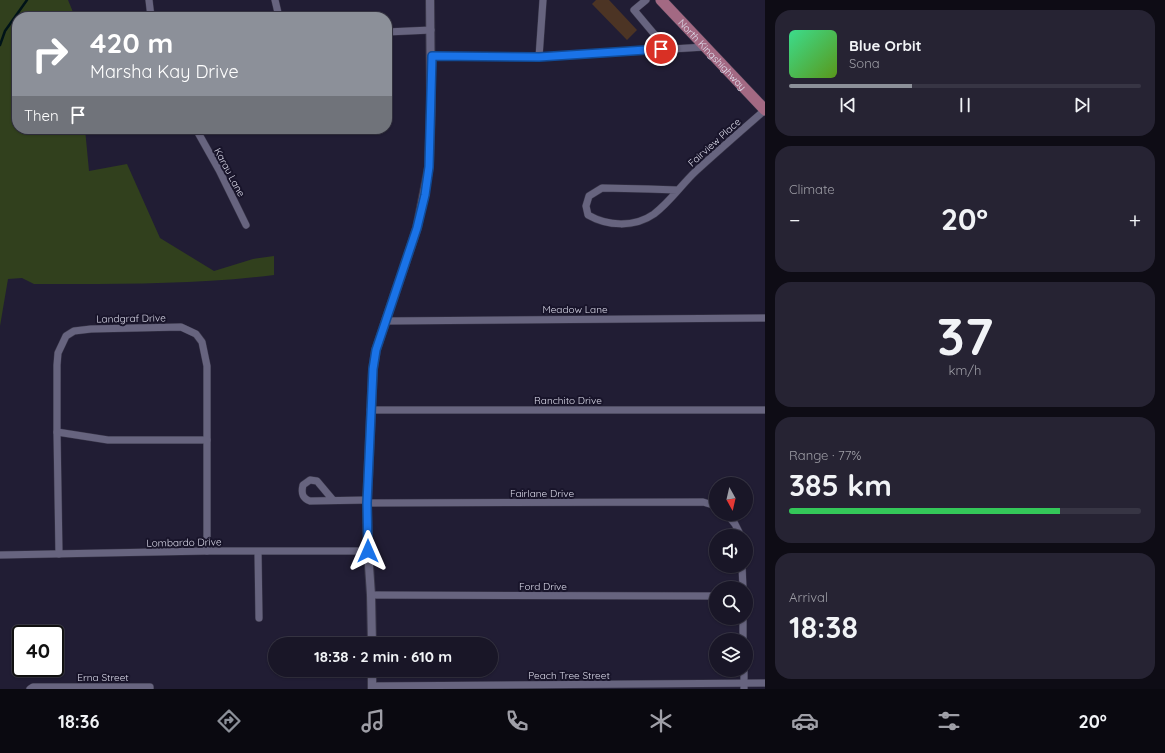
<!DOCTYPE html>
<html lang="en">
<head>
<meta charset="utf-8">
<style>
  :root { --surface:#191627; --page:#262333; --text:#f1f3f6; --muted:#9f9fa7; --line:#373544; --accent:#8c9099 }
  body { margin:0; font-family:Quicksand,sans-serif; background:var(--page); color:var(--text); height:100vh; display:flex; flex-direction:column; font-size:15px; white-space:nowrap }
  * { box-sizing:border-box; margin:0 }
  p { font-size:13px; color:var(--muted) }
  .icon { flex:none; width:22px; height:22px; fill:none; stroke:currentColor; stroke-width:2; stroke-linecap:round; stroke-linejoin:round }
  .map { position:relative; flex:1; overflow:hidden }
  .panel { display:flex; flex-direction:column; gap:10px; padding:10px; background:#0e0c15; width:400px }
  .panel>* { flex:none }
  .hud { position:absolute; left:12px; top:12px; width:380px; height:122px; border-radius:16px; box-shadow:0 1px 3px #0004,0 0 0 1px var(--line); background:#8c9099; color:#fff; overflow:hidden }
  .needle { width:26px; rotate:172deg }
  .controls { position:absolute; left:709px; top:477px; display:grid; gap:8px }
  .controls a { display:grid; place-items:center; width:44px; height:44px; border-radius:50%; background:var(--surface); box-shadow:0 1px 3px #0004,0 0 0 1px var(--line); font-size:20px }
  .speed { position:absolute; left:12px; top:625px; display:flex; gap:8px; font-size:20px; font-weight:700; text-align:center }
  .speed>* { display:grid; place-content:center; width:52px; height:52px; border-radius:50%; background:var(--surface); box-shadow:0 1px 3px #0004,0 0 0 1px var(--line); line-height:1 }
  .speed .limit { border:2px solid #111; border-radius:6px; background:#fff; color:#111 }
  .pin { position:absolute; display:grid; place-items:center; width:34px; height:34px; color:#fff; margin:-17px; border:2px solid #fff; border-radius:50%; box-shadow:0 1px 4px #0007 }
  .me { position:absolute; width:44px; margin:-22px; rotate:0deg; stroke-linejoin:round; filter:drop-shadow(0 0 3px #0008) }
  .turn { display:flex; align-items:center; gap:14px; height:84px; padding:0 12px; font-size:18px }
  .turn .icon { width:52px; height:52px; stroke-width:2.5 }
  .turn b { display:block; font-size:28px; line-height:34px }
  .then { display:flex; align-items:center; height:38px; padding:0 12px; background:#0003; gap:8px; font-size:15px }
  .big { font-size:30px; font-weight:700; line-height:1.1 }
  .panel .widget { flex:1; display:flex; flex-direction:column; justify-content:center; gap:6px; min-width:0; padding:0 14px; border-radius:16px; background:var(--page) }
  .panel .dial { align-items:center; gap:0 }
  .dial b { font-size:52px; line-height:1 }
  .song { display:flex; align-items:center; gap:12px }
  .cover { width:48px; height:48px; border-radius:6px; background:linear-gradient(135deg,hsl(150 70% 55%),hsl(90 70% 35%)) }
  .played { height:4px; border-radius:2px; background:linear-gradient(90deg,var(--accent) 35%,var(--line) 35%) }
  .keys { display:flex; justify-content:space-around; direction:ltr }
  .heat { display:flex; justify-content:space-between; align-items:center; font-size:22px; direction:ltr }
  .charge { height:6px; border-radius:3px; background:linear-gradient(90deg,#34c759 77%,var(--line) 0) }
  .trip { position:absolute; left:268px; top:637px; width:230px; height:40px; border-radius:20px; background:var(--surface); box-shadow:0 1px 3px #0004,0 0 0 1px var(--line); font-weight:700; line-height:40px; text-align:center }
  .menu { display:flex; height:64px; justify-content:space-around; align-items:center; background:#0a0910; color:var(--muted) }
  .menu .icon { width:28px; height:28px }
  .menu .current { color:var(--accent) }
  .menu b { font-size:18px; color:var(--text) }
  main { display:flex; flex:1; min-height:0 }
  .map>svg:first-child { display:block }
</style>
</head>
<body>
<main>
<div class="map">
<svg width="765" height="689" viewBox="0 0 765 689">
  <rect width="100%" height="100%" fill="#211d34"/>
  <path fill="#31401d" d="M0,0H68L75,17H17V129H85L89,171L127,164L160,238L214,271L253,259L274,256V275C195,285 114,284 34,284L22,278L8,279L0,326Z"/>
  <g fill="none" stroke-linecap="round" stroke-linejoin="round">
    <path stroke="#001318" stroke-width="2.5" d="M0,45L5,31L27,0"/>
  </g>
  <path fill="#4c3424" d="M596,0H609L637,30L627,40L592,4Z"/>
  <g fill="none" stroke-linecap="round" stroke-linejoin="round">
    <g stroke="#393649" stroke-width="8">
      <g id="minor">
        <path d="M149,0L151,17"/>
        <path d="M275,0L279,17"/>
        <path d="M646,0L634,10L655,35L661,49"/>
        <path d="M387,32L431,30"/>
        <path d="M431,56L539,57L705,47"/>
        <path d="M539,57L543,0"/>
        <path d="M196,129L219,170L246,225"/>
        <path d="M677,190L648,189L602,188L589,196L586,206L588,215C607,226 634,228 654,214C670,202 682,184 696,171C719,150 742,130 765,110"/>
        <path d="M386,321L765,318"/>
        <path d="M370,410H765"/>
        <path d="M57,432L108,440H207"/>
        <path d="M333,500L317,481L310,480L303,485C301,493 302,498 310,501L368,500"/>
        <path d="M367,503L703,502L716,506"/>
        <path d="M727,514L735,524L741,536"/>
        <path d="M258,552L259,618"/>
        <path d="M59,554L57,432V365L58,353L66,336L74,331L91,329L181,327L196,334L202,342L207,366V551"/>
        <path d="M0,555L207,551H368"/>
        <path d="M742,566L743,588"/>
        <path d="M371,595L716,596"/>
        <path d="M743,618V640"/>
        <path d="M744,670V688"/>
        <path d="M372,686L765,683"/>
        <path d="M30,689L33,687H150V689"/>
      </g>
    </g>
    <g stroke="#393649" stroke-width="10">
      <g id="tertiary">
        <path d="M372,644L371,595L368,551L367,503L373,369L376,350L417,228L429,167L431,108L430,0"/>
        <path d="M372,670V689"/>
      </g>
    </g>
    <g stroke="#393649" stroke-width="12">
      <g id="primary">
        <path id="s1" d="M661,0L765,110"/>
      </g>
    </g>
    <use href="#minor" stroke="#67647f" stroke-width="7"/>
    <use href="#tertiary" stroke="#67647f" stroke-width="8"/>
    <use href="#primary" stroke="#a36983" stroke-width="11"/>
  </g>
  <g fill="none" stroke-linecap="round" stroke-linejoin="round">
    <g stroke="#114b97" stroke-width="10">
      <path id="route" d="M368,551L367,503L373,369L376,350L417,228L425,195L429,167L432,56L539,57L661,49"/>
    </g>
    <use href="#route" stroke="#1a73e8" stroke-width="7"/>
  </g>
  <g text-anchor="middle" stroke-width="4" stroke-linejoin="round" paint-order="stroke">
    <g font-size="10" fill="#deddec" stroke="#18142a">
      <text dy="4" stroke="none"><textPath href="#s1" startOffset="75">North Kingshighway</textPath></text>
      <text transform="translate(714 142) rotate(-42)" y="4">Fairview Place</text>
      <text transform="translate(230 172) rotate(62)" y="4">Karau Lane</text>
      <text x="575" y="313">Meadow Lane</text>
      <text transform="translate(131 318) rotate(-1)" y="4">Landgraf Drive</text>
      <text x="568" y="404">Ranchito Drive</text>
      <text x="542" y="497">Fairlane Drive</text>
      <text transform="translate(184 542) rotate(-1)" y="4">Lombardo Drive</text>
      <text x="543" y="590">Ford Drive</text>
      <text x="569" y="679">Peach Tree Street</text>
      <text x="103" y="681">Erna Street</text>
    </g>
  </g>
</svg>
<div class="controls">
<a><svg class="needle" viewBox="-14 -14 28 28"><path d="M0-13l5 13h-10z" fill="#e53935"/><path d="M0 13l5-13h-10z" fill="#9f9fa7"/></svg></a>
<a><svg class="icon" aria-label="sound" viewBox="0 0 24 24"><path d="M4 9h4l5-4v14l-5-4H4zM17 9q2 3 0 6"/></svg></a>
<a><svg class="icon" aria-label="search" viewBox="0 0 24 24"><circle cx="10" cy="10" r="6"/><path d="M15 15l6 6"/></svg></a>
<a><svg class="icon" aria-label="layers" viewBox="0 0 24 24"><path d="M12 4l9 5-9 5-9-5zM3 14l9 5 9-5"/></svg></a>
</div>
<div class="speed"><div class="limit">40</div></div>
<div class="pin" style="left:661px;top:49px;background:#d93025"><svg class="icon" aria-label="arrive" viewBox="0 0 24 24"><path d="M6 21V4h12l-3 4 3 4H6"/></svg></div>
<svg class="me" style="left:368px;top:551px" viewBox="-20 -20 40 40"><path d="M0-17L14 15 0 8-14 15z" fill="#1a73e8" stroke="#fff" stroke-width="4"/></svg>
<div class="trip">18:38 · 2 min · 610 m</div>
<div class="hud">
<div class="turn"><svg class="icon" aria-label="right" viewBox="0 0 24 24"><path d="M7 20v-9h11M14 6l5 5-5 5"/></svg><div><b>420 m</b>Marsha Kay Drive</div></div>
<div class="then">Then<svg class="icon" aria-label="arrive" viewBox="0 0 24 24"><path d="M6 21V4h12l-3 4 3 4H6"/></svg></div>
</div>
</div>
<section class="panel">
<div class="widget">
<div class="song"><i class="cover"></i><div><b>Blue Orbit</b><p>Sona</p></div></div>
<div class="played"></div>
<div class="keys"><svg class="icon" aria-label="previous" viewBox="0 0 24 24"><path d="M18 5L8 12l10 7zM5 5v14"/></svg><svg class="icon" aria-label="pause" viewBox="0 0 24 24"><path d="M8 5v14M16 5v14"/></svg><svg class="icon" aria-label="next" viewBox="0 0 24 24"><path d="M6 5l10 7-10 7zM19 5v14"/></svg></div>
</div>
<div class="widget"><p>Climate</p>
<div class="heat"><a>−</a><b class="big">20°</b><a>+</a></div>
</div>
<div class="widget dial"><b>37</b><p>km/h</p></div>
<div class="widget"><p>Range · 77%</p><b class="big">385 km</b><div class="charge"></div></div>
<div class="widget"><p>Arrival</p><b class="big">18:38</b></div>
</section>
</main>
<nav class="menu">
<b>18:36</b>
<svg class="icon current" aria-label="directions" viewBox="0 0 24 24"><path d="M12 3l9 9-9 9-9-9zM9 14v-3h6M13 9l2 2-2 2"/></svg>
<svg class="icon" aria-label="music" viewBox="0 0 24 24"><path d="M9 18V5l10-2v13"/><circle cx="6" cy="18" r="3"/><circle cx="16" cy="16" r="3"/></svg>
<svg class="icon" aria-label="phone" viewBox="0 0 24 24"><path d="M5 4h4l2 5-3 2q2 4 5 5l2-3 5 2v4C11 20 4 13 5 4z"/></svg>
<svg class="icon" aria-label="climate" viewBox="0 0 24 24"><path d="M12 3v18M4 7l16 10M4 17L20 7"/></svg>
<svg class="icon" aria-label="car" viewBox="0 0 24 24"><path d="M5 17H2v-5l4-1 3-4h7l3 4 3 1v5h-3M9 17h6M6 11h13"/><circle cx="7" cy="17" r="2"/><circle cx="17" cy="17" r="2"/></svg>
<svg class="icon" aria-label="filters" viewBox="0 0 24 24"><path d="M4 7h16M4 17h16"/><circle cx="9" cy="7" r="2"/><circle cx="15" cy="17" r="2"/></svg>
<b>20°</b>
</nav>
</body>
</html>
